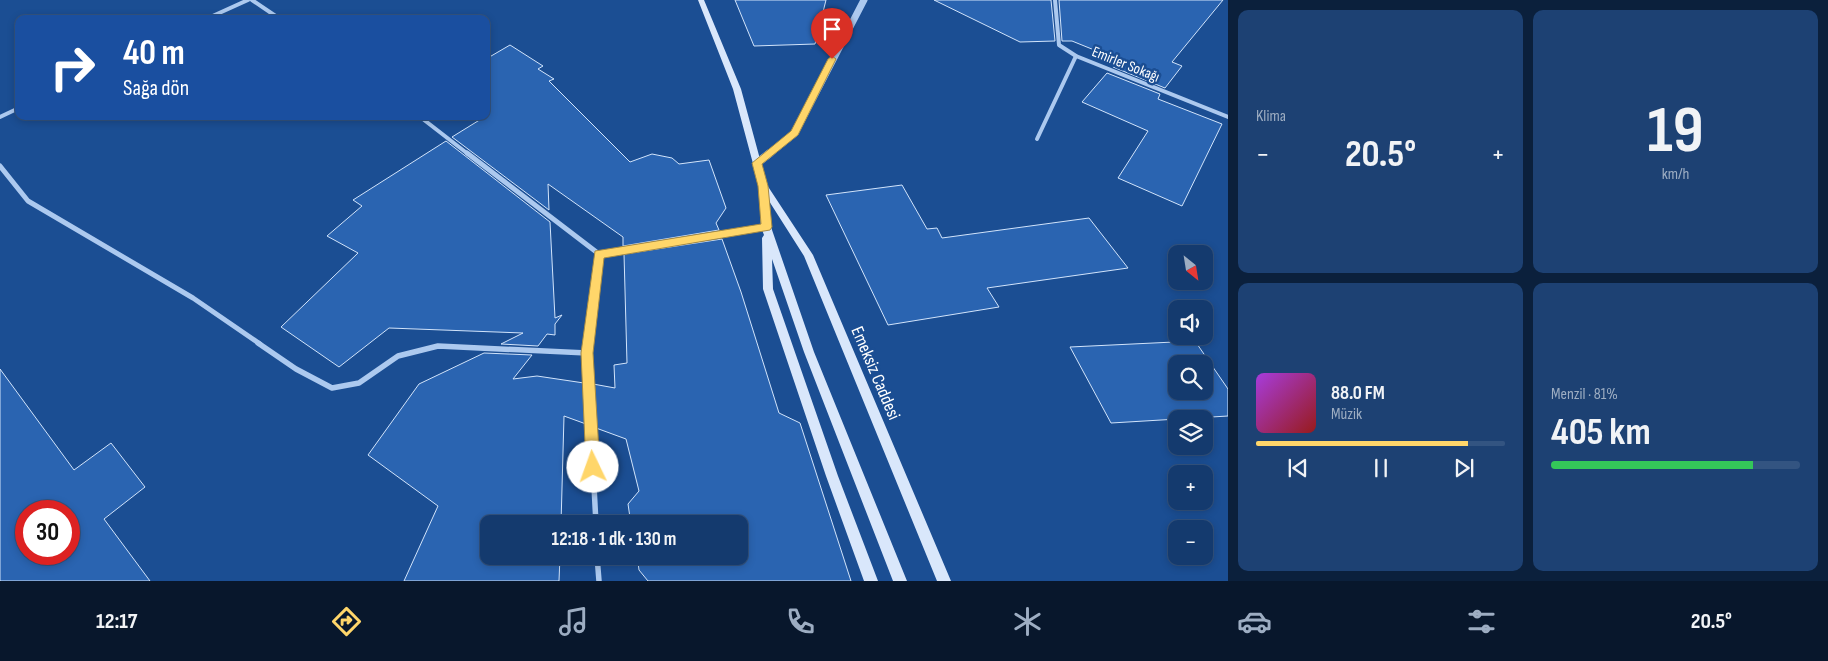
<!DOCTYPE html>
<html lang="tr">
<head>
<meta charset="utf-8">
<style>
  :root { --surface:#143a6e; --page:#1d4173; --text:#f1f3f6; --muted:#9dadc2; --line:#335481; --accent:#ffd66a }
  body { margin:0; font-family:"Sofia Sans Condensed",sans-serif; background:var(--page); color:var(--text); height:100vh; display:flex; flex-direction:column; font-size:19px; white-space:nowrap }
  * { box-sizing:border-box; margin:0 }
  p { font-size:16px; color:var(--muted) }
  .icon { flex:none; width:28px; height:28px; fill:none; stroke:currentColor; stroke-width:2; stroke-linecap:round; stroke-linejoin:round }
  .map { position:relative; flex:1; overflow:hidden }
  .panel { display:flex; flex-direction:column; gap:10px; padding:10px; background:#0b203c; width:600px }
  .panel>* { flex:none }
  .hud { position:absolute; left:15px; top:15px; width:475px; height:105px; border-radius:10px; box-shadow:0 2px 8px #0003,0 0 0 1px var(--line); background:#1a4fa0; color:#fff; overflow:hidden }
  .needle { width:32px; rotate:150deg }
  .controls { position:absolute; left:1168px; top:245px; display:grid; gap:10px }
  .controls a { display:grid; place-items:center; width:45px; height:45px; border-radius:10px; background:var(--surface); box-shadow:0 2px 8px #0003,0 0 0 1px var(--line); font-size:25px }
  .speed { position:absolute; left:15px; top:500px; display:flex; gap:10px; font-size:25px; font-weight:700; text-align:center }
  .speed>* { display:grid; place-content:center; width:65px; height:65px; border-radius:50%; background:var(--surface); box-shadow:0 2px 8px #0003,0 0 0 1px var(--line); line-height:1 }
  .speed .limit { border:8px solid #d22; background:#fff; color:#111 }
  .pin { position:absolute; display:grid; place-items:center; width:42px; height:42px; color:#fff; margin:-51px -21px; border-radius:50% 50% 50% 0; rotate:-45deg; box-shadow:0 0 5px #0007 }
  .pin .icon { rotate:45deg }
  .me { position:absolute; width:55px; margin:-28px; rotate:357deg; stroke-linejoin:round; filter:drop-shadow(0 0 4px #0008) }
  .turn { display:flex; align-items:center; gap:18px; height:105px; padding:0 25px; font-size:22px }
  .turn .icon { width:65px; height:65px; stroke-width:2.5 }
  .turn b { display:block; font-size:35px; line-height:42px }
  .big { font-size:38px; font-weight:700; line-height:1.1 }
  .panel .tile { flex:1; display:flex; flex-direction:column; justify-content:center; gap:8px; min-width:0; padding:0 18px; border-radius:10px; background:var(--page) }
  .panel .dial { align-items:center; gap:0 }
  .dial b { font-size:65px; line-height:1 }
  .song { display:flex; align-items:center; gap:15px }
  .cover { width:60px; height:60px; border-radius:8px; background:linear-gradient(135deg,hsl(280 70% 55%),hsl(0 70% 35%)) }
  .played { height:5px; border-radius:2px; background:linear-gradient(90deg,var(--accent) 85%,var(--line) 85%) }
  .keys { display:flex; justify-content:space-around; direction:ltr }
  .heat { display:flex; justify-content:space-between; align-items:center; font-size:28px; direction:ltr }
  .charge { height:8px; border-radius:4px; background:linear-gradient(90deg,#34c759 81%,var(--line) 0) }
  .panel .tiles { flex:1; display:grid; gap:10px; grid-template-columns:repeat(2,1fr) }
  .trip { position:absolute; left:480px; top:515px; width:268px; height:50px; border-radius:10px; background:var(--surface); box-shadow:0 2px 8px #0003,0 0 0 1px var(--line); font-weight:700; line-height:50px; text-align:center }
  .tabs { display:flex; height:80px; justify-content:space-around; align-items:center; background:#08172c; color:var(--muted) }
  .tabs .icon { width:35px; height:35px }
  .tabs .active { color:var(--accent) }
  .tabs b { font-size:22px; color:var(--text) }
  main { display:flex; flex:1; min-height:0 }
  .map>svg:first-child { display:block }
</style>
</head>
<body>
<main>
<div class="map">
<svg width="1228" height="581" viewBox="0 0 1228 581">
  <rect width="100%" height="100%" fill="#1b4e93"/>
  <g fill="#2a64b1" stroke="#d2e4fb" fill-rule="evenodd">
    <path d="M735,0H826L815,44L754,46Z"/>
    <path d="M934,0H1051L1055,41L1020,42Z"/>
    <path d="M1059,0H1223L1172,62L1182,66L1165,88L1113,67L1119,60L1072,41H1062Z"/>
    <path d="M510,45L543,66L538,69L554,79L549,81L630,162L652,154L672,158L679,164L709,160L726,208L716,223L719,230L623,246V237L548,184L549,210L452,137L486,116V59Z"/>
    <path d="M1107,73L1160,94L1158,99L1222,124L1182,206L1118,178L1148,131L1082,102Z"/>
    <path d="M446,141L550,222L555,318L562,315L555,324V335L547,334L538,346L501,344L523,333L389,328L339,367L281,327L358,253L327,236L362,206L353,200Z"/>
    <path d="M902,185L927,229L937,228L942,238L1089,218L1128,268L987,288L999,307L888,325L826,195Z"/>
    <path d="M722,239L741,292L779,413L800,423L851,581H648L639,570L637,556H739V524H631L628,504L639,491L626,439L596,428L593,384L615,388L614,365L627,363L624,254Z"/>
    <path d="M1195,341L1228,389V416L1111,423L1070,347ZM1176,364H1204V391H1176Z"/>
    <path d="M484,353L532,355L513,379L537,376L584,383L586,424L564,416L561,524H489V556H560L559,581H404L438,506L368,455L419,384Z"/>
    <path d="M0,369L74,470L111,443L145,487L104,519L150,581H0ZM26,511H69V554H26Z"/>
  </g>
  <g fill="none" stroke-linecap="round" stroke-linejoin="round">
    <g stroke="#acc9ef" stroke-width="4">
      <path d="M252,0L280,19"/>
      <path d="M1055,0L1059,45L1076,56L1228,117"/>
      <path d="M206,19L248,0"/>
      <path d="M419,116L468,154"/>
      <path d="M0,117L19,108"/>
      <path d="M1037,139L1076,56"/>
    </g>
    <g stroke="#acc9ef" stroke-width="5">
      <path d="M467,153L599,254L766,227"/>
      <path d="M0,166L28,201L193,298L260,344"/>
      <path d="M588,344L599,254"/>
    </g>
    <g stroke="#acc9ef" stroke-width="5.5">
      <path d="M258,343L296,369L332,388L359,383L398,356L438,346L587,353"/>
      <path d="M588,343L587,353L596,524"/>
      <path d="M597,556L599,581"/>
    </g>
    <path stroke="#acc9ef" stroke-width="7" d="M769,154L795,133L864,0"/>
    <path stroke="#acc9ef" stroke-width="8" d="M757,163L770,153"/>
    <path fill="#d9e7fb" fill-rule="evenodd" d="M698,0H704L741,89L767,185L813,255L951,581H937L804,256L769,201L771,227L814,352L907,581H893L804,352L772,259L773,289L838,476L878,581H864L826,476L763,289L762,238L764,235L761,227L759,186L733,89Z"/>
  </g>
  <path fill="#ffd66a" stroke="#a68b45" d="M832,56L836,59L798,135L762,164L768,186L772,227L770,230L604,258L593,353L600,467L598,472L593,473L588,472L586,467L581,353L595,251L761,224L758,186L752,163L791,131L828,59Z"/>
  <g text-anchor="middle" stroke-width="5" stroke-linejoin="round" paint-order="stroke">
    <g font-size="15" fill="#fff" stroke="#1b4e93">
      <text transform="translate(1126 64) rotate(22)" y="5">Emirler Sokağı</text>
    </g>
    <g font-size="18" fill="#fff" stroke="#1b4e93">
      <text transform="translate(876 373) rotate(67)" y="6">Emeksiz Caddesi</text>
    </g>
  </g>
</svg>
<div class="controls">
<a><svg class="needle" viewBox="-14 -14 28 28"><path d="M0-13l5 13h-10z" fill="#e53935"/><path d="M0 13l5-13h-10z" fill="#9dadc2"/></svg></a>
<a><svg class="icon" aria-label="sound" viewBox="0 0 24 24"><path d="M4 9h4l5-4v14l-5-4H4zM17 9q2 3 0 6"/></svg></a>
<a><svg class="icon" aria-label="search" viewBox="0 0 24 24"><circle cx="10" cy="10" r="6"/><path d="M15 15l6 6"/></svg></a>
<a><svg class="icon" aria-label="layers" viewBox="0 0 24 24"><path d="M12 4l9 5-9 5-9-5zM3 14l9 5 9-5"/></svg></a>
<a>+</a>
<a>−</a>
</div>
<div class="speed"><div class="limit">30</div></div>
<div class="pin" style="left:832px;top:59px;background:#d93025"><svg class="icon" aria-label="arrive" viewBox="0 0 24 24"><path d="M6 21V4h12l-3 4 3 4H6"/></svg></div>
<svg class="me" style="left:593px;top:467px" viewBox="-20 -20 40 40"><circle r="19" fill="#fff"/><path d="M0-13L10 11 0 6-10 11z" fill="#ffd66a"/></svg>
<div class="trip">12:18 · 1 dk · 130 m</div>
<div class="hud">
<div class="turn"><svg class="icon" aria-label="right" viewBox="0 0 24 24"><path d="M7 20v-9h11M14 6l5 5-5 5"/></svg><div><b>40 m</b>Sağa dön</div></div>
</div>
</div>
<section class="panel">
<div class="tiles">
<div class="tile"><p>Klima</p>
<div class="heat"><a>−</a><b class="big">20.5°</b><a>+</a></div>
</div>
<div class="tile dial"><b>19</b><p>km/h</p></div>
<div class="tile">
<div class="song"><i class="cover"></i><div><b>88.0 FM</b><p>Müzik</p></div></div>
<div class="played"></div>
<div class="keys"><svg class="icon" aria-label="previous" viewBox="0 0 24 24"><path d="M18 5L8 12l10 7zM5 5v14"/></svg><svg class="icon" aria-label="pause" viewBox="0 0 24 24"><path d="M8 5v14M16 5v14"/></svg><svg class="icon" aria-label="next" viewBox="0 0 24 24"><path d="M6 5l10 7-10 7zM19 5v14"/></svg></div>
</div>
<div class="tile"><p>Menzil · 81%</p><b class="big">405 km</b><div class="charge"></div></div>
</div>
</section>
</main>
<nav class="tabs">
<b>12:17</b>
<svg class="icon active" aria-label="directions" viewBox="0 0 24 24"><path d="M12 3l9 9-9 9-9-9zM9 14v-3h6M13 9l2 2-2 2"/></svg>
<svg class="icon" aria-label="music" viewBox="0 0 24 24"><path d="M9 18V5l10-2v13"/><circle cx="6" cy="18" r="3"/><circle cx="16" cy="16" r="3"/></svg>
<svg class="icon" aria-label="phone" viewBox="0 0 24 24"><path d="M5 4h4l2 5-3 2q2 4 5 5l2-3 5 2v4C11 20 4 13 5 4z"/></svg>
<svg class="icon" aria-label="climate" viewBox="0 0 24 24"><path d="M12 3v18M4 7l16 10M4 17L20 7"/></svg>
<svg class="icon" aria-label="car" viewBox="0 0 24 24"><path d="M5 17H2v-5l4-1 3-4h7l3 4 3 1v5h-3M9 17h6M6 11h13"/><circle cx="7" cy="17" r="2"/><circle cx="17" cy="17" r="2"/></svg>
<svg class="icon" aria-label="filters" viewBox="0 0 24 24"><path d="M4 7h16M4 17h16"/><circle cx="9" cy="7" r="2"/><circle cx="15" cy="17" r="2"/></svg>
<b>20.5°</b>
</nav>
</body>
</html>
